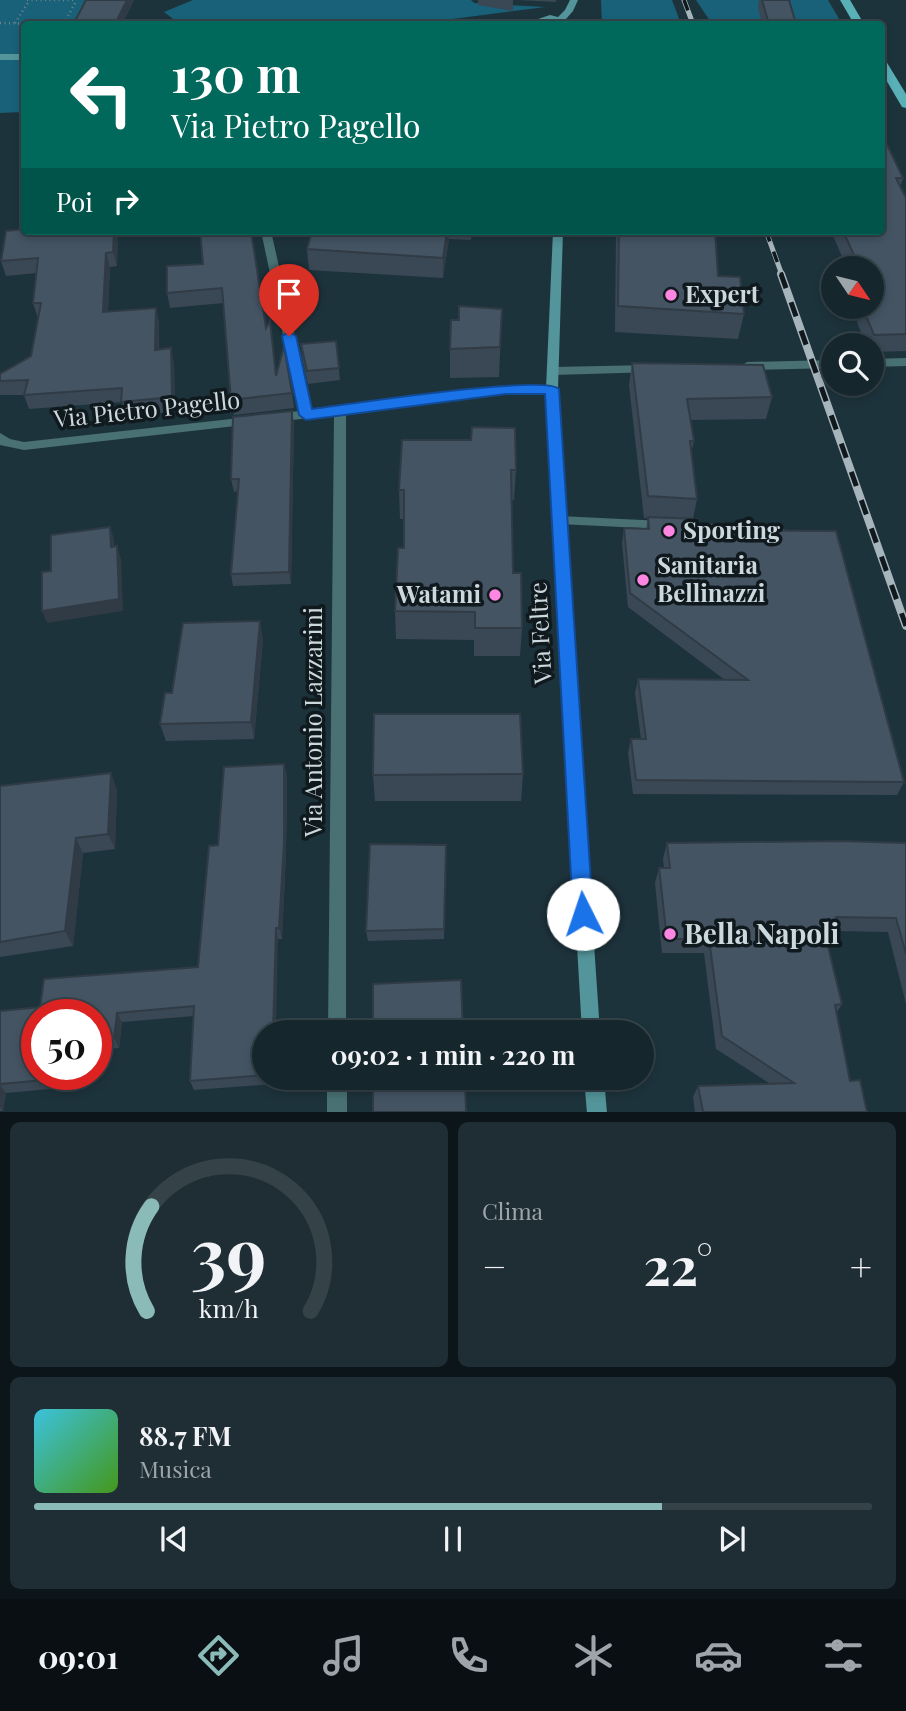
<!DOCTYPE html>
<html lang="it">
<head>
<meta charset="utf-8">
<style>
  :root { --surface:#16262d; --page:#1f2e35; --text:#f1f3f6; --muted:#9ea5aa; --line:#354349; --accent:#8bbbb9 }
  body { margin:0; font-family:"Playfair Display",serif; background:var(--page); color:var(--text); height:100vh; display:flex; flex-direction:column; font-size:26px; white-space:nowrap }
  * { box-sizing:border-box; margin:0 }
  p { font-size:23px; color:var(--muted) }
  .icon { flex:none; width:38px; height:38px; fill:none; stroke:currentColor; stroke-width:2; stroke-linecap:round; stroke-linejoin:round }
  .map { position:relative; height:1112px; overflow:hidden }
  .side { display:flex; flex-direction:column; gap:10px; padding:10px; background:#0c1519; flex:1 }
  .side>* { flex:none }
  .hud { position:absolute; left:21px; top:21px; width:864px; height:214px; border-radius:7px; box-shadow:0 4px 10px #0003,0 0 0 2px var(--line); background:#00695c; color:#fff; overflow:hidden }
  .needle { width:46px; rotate:125deg }
  .fabs { position:absolute; left:821px; top:256px; display:grid; gap:14px }
  .fabs a { display:grid; place-items:center; width:63px; height:63px; border-radius:50%; background:var(--surface); box-shadow:0 4px 10px #0003,0 0 0 2px var(--line); font-size:35px }
  .speed { position:absolute; left:21px; top:999px; display:flex; gap:14px; font-size:35px; font-weight:700; text-align:center }
  .speed>* { display:grid; place-content:center; width:91px; height:91px; border-radius:50%; background:var(--surface); box-shadow:0 4px 10px #0003,0 0 0 2px var(--line); line-height:1 }
  .speed .limit { border:10px solid #d22; background:#fff; color:#111 }
  .pin { position:absolute; display:grid; place-items:center; width:60px; height:60px; color:#fff; margin:-72px -30px; border-radius:50% 50% 50% 0; rotate:-45deg; box-shadow:0 0 7px #0007 }
  .pin .icon { rotate:45deg }
  .me { position:absolute; width:77px; margin:-38px; rotate:356deg; stroke-linejoin:round; filter:drop-shadow(0 0 5px #0008) }
  .turn { display:flex; align-items:center; gap:24px; height:147px; padding:0 35px; font-size:32px }
  .turn .icon { width:91px; height:91px; stroke-width:2.5 }
  .turn b { display:block; font-size:49px; line-height:60px }
  .then { display:flex; align-items:center; height:66px; padding:0 35px; background:#0003; gap:14px; font-size:26px }
  .big { font-size:52px; font-weight:700; line-height:1.1 }
  .side .widget { flex:1; display:flex; flex-direction:column; justify-content:center; gap:10px; min-width:0; padding:0 24px; border-radius:10px; background:var(--page) }
  .side .dial { align-items:center; gap:0 }
  .dial svg { height:182px; overflow:visible; fill:none; stroke:var(--line); stroke-width:7; stroke-linecap:round; text-anchor:middle }
  .dial text { fill:var(--text); stroke:none }
  .song { display:flex; align-items:center; gap:21px }
  .cover { width:84px; height:84px; border-radius:10px; background:linear-gradient(135deg,hsl(190 70% 55%),hsl(100 70% 35%)) }
  .played { height:7px; border-radius:4px; background:linear-gradient(90deg,var(--accent) 75%,var(--line) 75%) }
  .keys { display:flex; justify-content:space-around; direction:ltr }
  .heat { display:flex; justify-content:space-between; align-items:center; font-size:38px; direction:ltr }
  .side .tiles { flex:1; display:grid; gap:10px; grid-template-columns:1fr 1fr }
  .widget:last-child { grid-column:span 2 }
  .trip { position:absolute; left:252px; top:1020px; width:402px; height:70px; border-radius:35px; background:var(--surface); box-shadow:0 4px 10px #0003,0 0 0 2px var(--line); font-weight:700; line-height:70px; text-align:center }
  .tabs { display:flex; height:112px; justify-content:space-around; align-items:center; background:#090f12; color:var(--muted) }
  .tabs .icon { width:49px; height:49px }
  .tabs .selected { color:var(--accent) }
  .tabs b { font-size:32px; color:var(--text) }
  .map>svg:first-child { display:block }
</style>
</head>
<body>
<div class="map">
<svg width="906" height="1113" viewBox="0 0 906 1113">
  <rect width="100%" height="100%" fill="#1d333c"/>
  <g fill="#196178">
    <path d="M0,0H119L95,24H24V112L0,113Z"/>
    <path d="M193,0H471L474,3L545,7L414,24H180L164,12Z"/>
    <path d="M601,0H672L681,24H602Z"/>
    <path d="M696,0H828L842,24H712Z"/>
  </g>
  <g fill="none" stroke-linecap="round" stroke-linejoin="round">
    <g stroke="#71828a" stroke-width="2.5" stroke-dasharray="1 3.5" stroke-linecap="butt">
      <path d="M27,0H76"/>
      <path d="M0,23L47,24"/>
      <path d="M15,23L29,1"/>
      <path d="M64,24L76,1"/>
    </g>
    <g fill="#497174" fill-rule="evenodd">
      <path d="M559,516L663,521L669,525L663,529L559,524L553,520Z"/>
      <path d="M682,522L782,528L788,532L782,536L682,530L676,526Z"/>
    </g>
    <g fill="#497174" fill-rule="evenodd">
      <path d="M261,231H271L311,409L506,386L552,385L558,389L552,393L506,394L346,414V1032H328L334,415L276,422L270,418L276,414L299,411Z"/>
      <path d="M249,417L253,418L255,421L253,424L24,450L0,445V433L10,439L24,442Z"/>
      <rect x="327" y="1078" width="20" height="35"/>
    </g>
    <g fill="#497174" fill-rule="evenodd">
      <path d="M906,358V366L872,367V359Z"/>
      <path d="M833,360V368L747,370L741,366L747,362Z"/>
      <path d="M650,365L656,369L654,372L553,375L547,371L553,367Z"/>
    </g>
    <g fill="#53959a" fill-rule="evenodd">
      <path d="M570,0H578L573,11L566,19L578,22L579,24L550,21L535,24H523L550,15L558,17L565,10Z"/>
      <rect x="0" y="54" width="24" height="6"/>
      <path d="M553,231H563L558,389L560,443L600,1032H582L548,443L546,389Z"/>
      <path d="M584,1078H604L607,1113H587Z"/>
    </g>
    <g fill="#59b0b7" fill-rule="evenodd">
      <path d="M840,0H850L864,24H854Z"/>
      <path d="M882,60L886,61L906,94V108L902,107L882,73Z"/>
    </g>
    <g stroke="#a6b4bb" stroke-width="5">
      <g id="rail-far1">
        <path d="M684,0L693,24"/>
        <path d="M766,231L782,275"/>
      </g>
    </g>
    <g stroke="#a6b4bb" stroke-width="8">
      <path id="rail" d="M781,274L906,626"/>
    </g>
    <use href="#rail-far1" stroke="#10191d" stroke-width="3.5" stroke-dasharray="11" stroke-linecap="butt"/>
    <use href="#rail" stroke="#10191d" stroke-width="5" stroke-dasharray="15" stroke-linecap="butt"/>
  </g>
  <g fill="#3a4855">
    <path d="M86,0H134L122,24H75V21Z"/>
    <path d="M478,0H513V11L478,5Z"/>
    <path d="M518,0H556V2Z"/>
    <path d="M759,0H789L796,24H762L758,8Z"/>
    <path d="M882,134L903,178L900,187L906,198V351L872,352V345H866L857,322L862,306H872V268H847L831,231H882Z"/>
    <path d="M24,231H118L117,266L110,267L108,312L156,308L159,322V349L174,363L175,411L125,417L122,402L29,409L24,395H0V374L31,356L38,318L33,303L37,273L6,276L1,261Z"/>
    <path d="M312,231H472L471,240L449,239L443,278L309,270L307,249Z"/>
    <path d="M616,231H715L718,276L744,314L738,339L615,332Z"/>
    <path d="M203,264L266,328L276,375L292,393L294,408L234,415L231,400L223,303L170,308L167,293Z"/>
    <path d="M502,309L499,377L450,378V349L459,320Z"/>
    <path d="M336,341L340,380L308,384L302,357L301,344Z"/>
    <path d="M632,363L772,397L766,419L691,420L694,441L691,454L697,499L693,519L699,530L904,782L897,795L633,794L628,753L631,739H641L635,693L638,679L725,680L628,607L622,543L624,528L646,529L648,518H644L629,385Z"/>
    <path d="M292,411L294,423L291,584L233,586L231,574L238,491L234,492L231,479Z"/>
    <path d="M402,440L516,470L514,500H511L513,573L522,628L520,656H474V640L396,639L395,611L404,548V519H400L399,490Z"/>
    <path d="M263,639L254,739L166,741L160,724L172,693Z"/>
    <path d="M523,774L521,801H375L373,775Z"/>
    <path d="M287,775L286,853L282,939H278L264,1032V1078H275L274,1084L194,1090L190,1081L194,1016L122,1022L119,1048L96,1050V1015H37L85,1074L84,1086L6,1093L3,1111H0V1011L40,1007L198,967L218,845Z"/>
    <path d="M0,786L117,789L115,849L83,853L73,946L0,957Z"/>
    <path d="M667,843H906V1004L888,932L839,931L832,944L828,945L842,1004L837,1012L850,1081L867,1112H695L693,1097L698,1086L769,1083L716,1049L704,953H662L655,883L659,868H664L663,859Z"/>
    <path d="M446,845L444,939L368,941L366,931Z"/>
  </g>
  <g fill="#303b45">
    <path d="M127,0H134L122,24H116V22Z"/>
    <path d="M114,231H118L117,266L113,252Z"/>
    <path d="M447,231H449V239L443,278V258Z"/>
    <path d="M106,253L110,267L107,326L103,312Z"/>
    <path d="M156,308L159,322L158,364L155,350Z"/>
    <path d="M171,348L174,363L175,411L172,397Z"/>
    <path d="M292,411L294,423L291,584L289,572Z"/>
    <path d="M110,527L114,539L115,560L111,547Z"/>
    <path d="M117,546L121,559L123,611L47,623L42,611Z"/>
    <path d="M260,621L263,639L254,739L251,722Z"/>
    <path d="M284,764L287,775L286,853L282,939L279,928Z"/>
    <path d="M111,773L117,789L115,849L108,834Z"/>
    <path d="M76,838L83,853L73,946L65,931Z"/>
    <path d="M276,928L278,939L276,1032H273Z"/>
    <path d="M840,930L832,944L817,948L825,934Z"/>
    <path d="M117,1013L122,1022L119,1048L114,1038Z"/>
    <path d="M78,1074H85L84,1086L78,1077Z"/>
    <path d="M0,1085L6,1093L3,1111L0,1107Z"/>
  </g>
  <g fill="#445463" stroke="#303b45" stroke-width="2">
    <path d="M86,0H127L116,22L75,21Z"/>
    <path d="M762,0H789L796,24H769Z"/>
    <path d="M882,134L903,178H896L906,198V334L874,335L862,306L877,305L872,294V268H860L843,231H882Z"/>
    <path d="M24,229V231H114L113,252L106,253L103,312L156,308L155,350L171,348L172,397L121,402L122,388L24,395L28,380L0,381V374L31,356L41,303H33L38,258L1,261L6,231Z"/>
    <path d="M200,231H251L266,328L270,321L276,376L284,346L292,393L231,400L222,288L167,293V266L203,264Z"/>
    <path d="M312,231H447L443,258L307,249Z"/>
    <path d="M619,231H715L718,276L740,277L744,314L618,306Z"/>
    <path d="M459,306L502,309L500,347L450,349L451,320H459Z"/>
    <path d="M336,341L339,368L307,371L301,344Z"/>
    <path d="M632,363L763,365L772,397L687,399L694,441H690L697,499L648,496Z"/>
    <path d="M292,411L289,572L231,574L239,479H231L233,417Z"/>
    <path d="M472,427L515,428L516,470H511L513,573H521L522,628H475V612L395,611L398,548H404V490H399L402,440H471Z"/>
    <path d="M648,517L697,519L699,530L836,531L904,782L636,780L631,739H646L638,679L748,680L630,593L624,528L649,529Z"/>
    <path d="M110,527L111,547L117,546L119,599L42,611V572L51,571V535Z"/>
    <path d="M260,621L251,722L160,724L165,693H172L183,623Z"/>
    <path d="M374,714H520L523,774L373,775Z"/>
    <path d="M284,764V843L279,928H276L273,1032H264V1075L190,1081L194,1006L117,1013L114,1038L96,1040V1015H37V1074H78V1077L0,1084V1011L40,1007L44,979L198,967L209,846L218,845L224,767Z"/>
    <path d="M111,773L108,834L76,838L65,931L0,942V786Z"/>
    <path d="M839,841L906,843V954L896,918L836,917L840,930L825,934L842,1004L835,1005L850,1081L860,1080L867,1112H703L698,1086L794,1083L722,1036L709,939H667L659,868H670L667,843Z"/>
    <path d="M370,844L446,845L444,929L366,931Z"/>
    <path d="M461,980L463,1032H373V984Z"/>
    <path d="M373,1078H465L466,1112H373Z"/>
  </g>
  <path fill="#1a73e8" stroke="#114b97" stroke-width="2" d="M289,332L296,336L312,409C345,405 544,374 559,389L593,914L590,921L583,924L576,921L573,914L545,394H506L306,420L299,415L282,336Z"/>
  <g fill="#fd86e2" stroke="#10191d" stroke-width="2.5">
    <circle cx="671" cy="295" r="7"/>
    <circle cx="669" cy="531" r="7"/>
    <circle cx="643" cy="580" r="7"/>
    <circle cx="495" cy="595" r="7"/>
    <circle cx="670" cy="934" r="7"/>
  </g>
  <g text-anchor="middle" stroke-width="7" stroke-linejoin="round" paint-order="stroke">
    <g font-size="24" font-weight="bold" fill="#cbd8de" stroke="#10191d" text-anchor="start">
      <text x="685" y="303">Expert</text>
      <text x="683" y="539">Sporting</text>
      <text x="657" y="574">Sanitaria<tspan x="657" dy="28">Bellinazzi</tspan></text>
      <text x="481" y="603" text-anchor="end">Watami</text>
    </g>
    <g font-size="24" fill="#cbd8de" stroke="#10191d">
      <text transform="translate(147 410) rotate(-6)" y="8">Via Pietro Pagello</text>
      <text transform="translate(541 633) rotate(-93)" y="8">Via Feltre</text>
      <text transform="translate(314 722) rotate(-90)" y="8">Via Antonio Lazzarini</text>
    </g>
    <g font-size="28" font-weight="bold" fill="#cbd8de" stroke="#10191d" text-anchor="start">
      <text x="684" y="944">Bella Napoli</text>
    </g>
  </g>
</svg>
<div class="fabs">
<a><svg class="needle" viewBox="-14 -14 28 28"><path d="M0-13l5 13h-10z" fill="#e53935"/><path d="M0 13l5-13h-10z" fill="#9ea5aa"/></svg></a>
<a><svg class="icon" aria-label="search" viewBox="0 0 24 24"><circle cx="10" cy="10" r="6"/><path d="M15 15l6 6"/></svg></a>
</div>
<div class="speed"><div class="limit">50</div></div>
<div class="pin" style="left:289px;top:336px;background:#d93025"><svg class="icon" aria-label="arrive" viewBox="0 0 24 24"><path d="M6 21V4h12l-3 4 3 4H6"/></svg></div>
<svg class="me" style="left:583px;top:914px" viewBox="-20 -20 40 40"><circle r="19" fill="#fff"/><path d="M0-13L10 11 0 6-10 11z" fill="#1a73e8"/></svg>
<div class="trip">09:02 · 1 min · 220 m</div>
<div class="hud">
<div class="turn"><svg class="icon" aria-label="left" viewBox="0 0 24 24"><path d="M17 20v-9H6M10 6l-5 5 5 5"/></svg><div><b>130 m</b>Via Pietro Pagello</div></div>
<div class="then">Poi<svg class="icon" aria-label="right" viewBox="0 0 24 24"><path d="M7 20v-9h11M14 6l5 5-5 5"/></svg></div>
</div>
</div>
<section class="side">
<div class="tiles">
<div class="widget dial"><svg viewBox="0 0 100 80">
<path d="M14 69A42 42 0 1 1 86 69"/>
<path d="M14 69A42 42 0 0 1 16 23" stroke="#8bbbb9"/>
<text x="50" y="56" font-size="32" font-weight="700">39</text>
<text x="50" y="72" font-size="11">km/h</text>
</svg></div>
<div class="widget"><p>Clima</p>
<div class="heat"><a>−</a><b class="big">22°</b><a>+</a></div>
</div>
<div class="widget">
<div class="song"><i class="cover"></i><div><b>88.7 FM</b><p>Musica</p></div></div>
<div class="played"></div>
<div class="keys"><svg class="icon" aria-label="previous" viewBox="0 0 24 24"><path d="M18 5L8 12l10 7zM5 5v14"/></svg><svg class="icon" aria-label="pause" viewBox="0 0 24 24"><path d="M8 5v14M16 5v14"/></svg><svg class="icon" aria-label="next" viewBox="0 0 24 24"><path d="M6 5l10 7-10 7zM19 5v14"/></svg></div>
</div>
</div>
</section>
<nav class="tabs">
<b>09:01</b>
<svg class="icon selected" aria-label="directions" viewBox="0 0 24 24"><path d="M12 3l9 9-9 9-9-9zM9 14v-3h6M13 9l2 2-2 2"/></svg>
<svg class="icon" aria-label="music" viewBox="0 0 24 24"><path d="M9 18V5l10-2v13"/><circle cx="6" cy="18" r="3"/><circle cx="16" cy="16" r="3"/></svg>
<svg class="icon" aria-label="phone" viewBox="0 0 24 24"><path d="M5 4h4l2 5-3 2q2 4 5 5l2-3 5 2v4C11 20 4 13 5 4z"/></svg>
<svg class="icon" aria-label="climate" viewBox="0 0 24 24"><path d="M12 3v18M4 7l16 10M4 17L20 7"/></svg>
<svg class="icon" aria-label="car" viewBox="0 0 24 24"><path d="M5 17H2v-5l4-1 3-4h7l3 4 3 1v5h-3M9 17h6M6 11h13"/><circle cx="7" cy="17" r="2"/><circle cx="17" cy="17" r="2"/></svg>
<svg class="icon" aria-label="filters" viewBox="0 0 24 24"><path d="M4 7h16M4 17h16"/><circle cx="9" cy="7" r="2"/><circle cx="15" cy="17" r="2"/></svg>
</nav>
</body>
</html>
